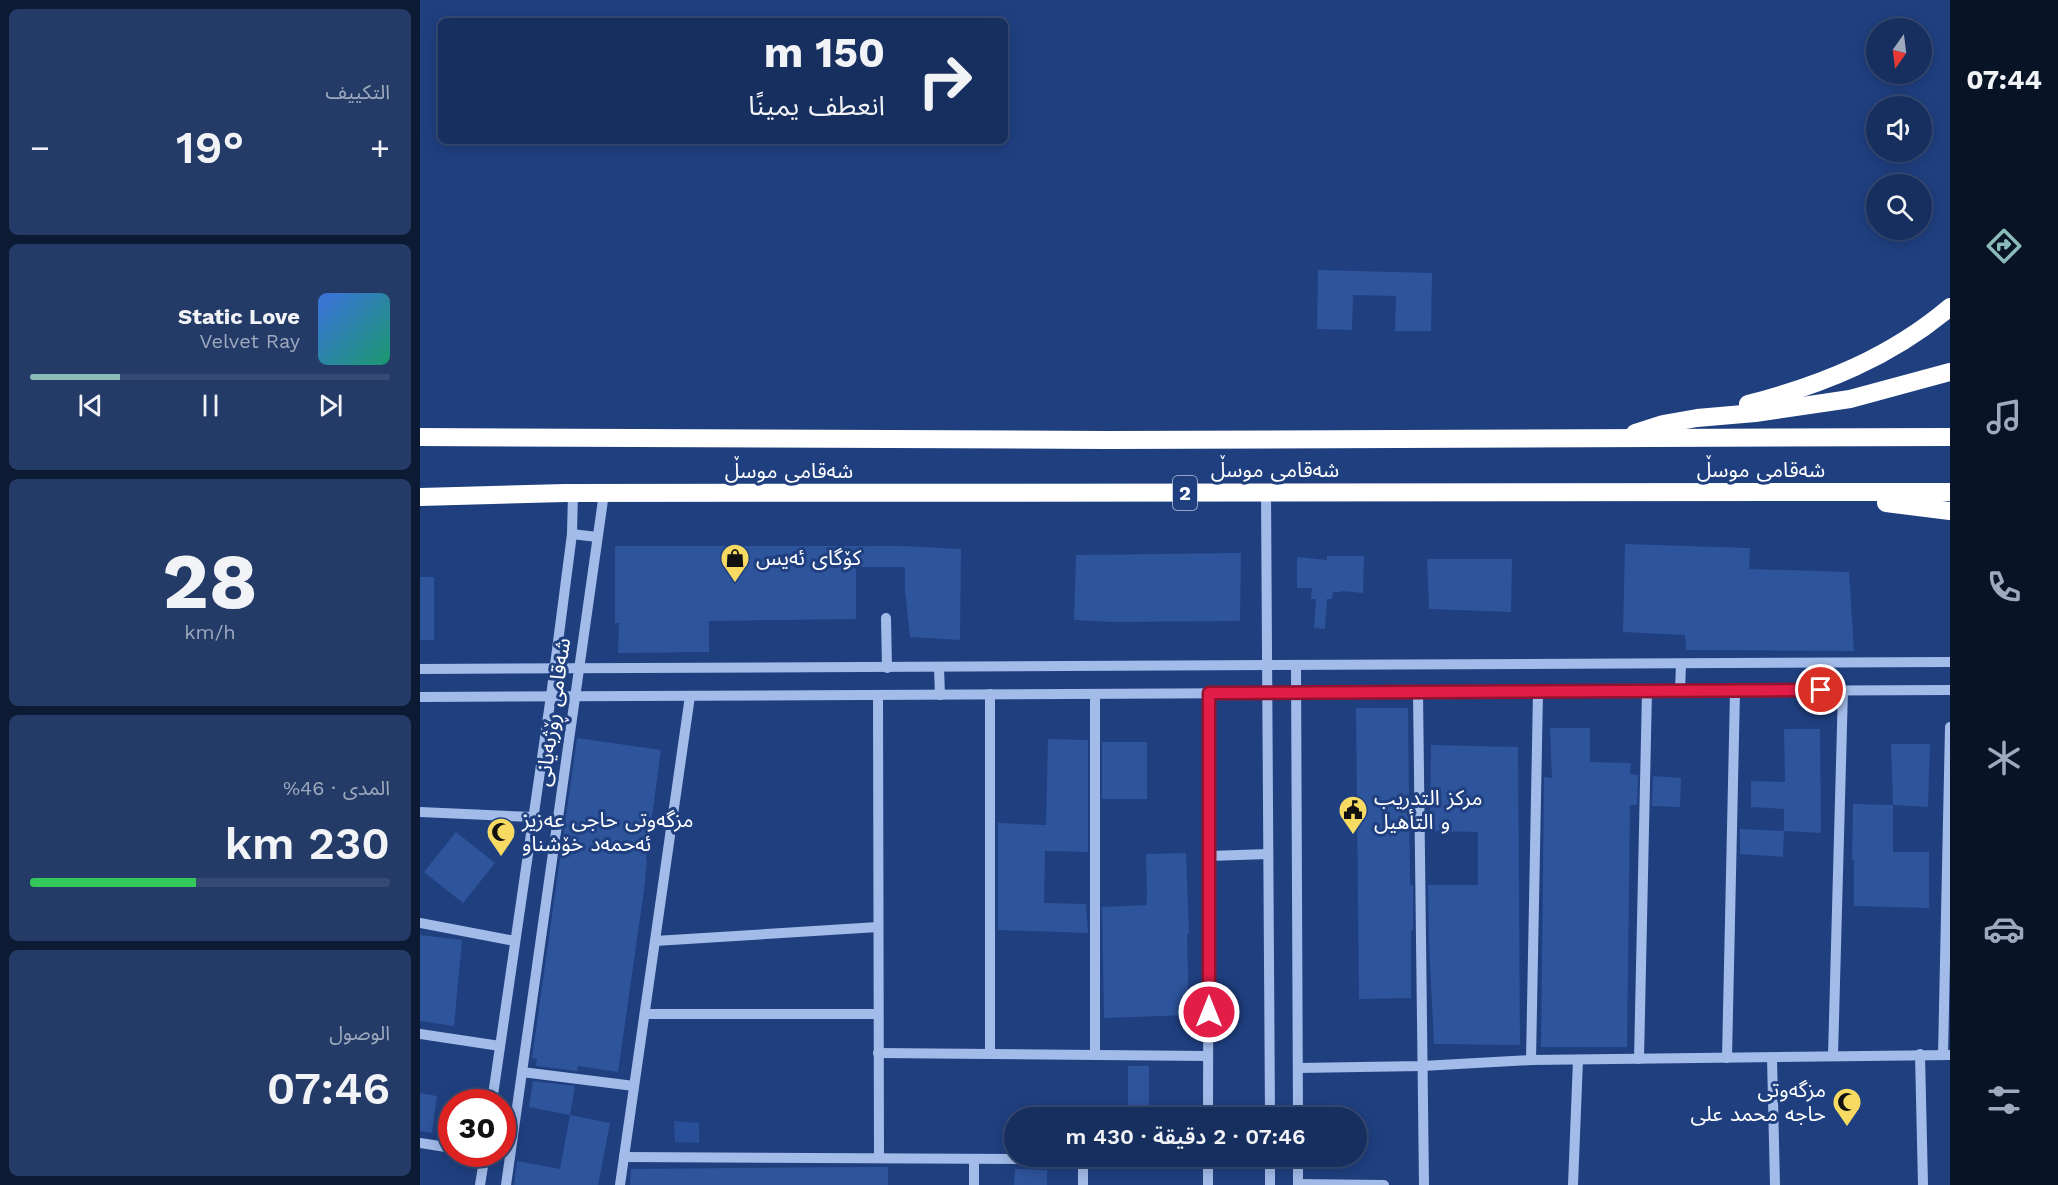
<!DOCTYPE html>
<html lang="ar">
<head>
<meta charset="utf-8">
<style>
  :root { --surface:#172f5f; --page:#243b68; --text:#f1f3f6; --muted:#9ea9bd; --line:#364a74; --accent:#8bbbb9 }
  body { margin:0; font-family:"Work Sans","Noto Sans Arabic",sans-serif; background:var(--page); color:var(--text); direction:rtl; height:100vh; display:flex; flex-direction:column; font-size:22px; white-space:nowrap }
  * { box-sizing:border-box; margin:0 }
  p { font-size:20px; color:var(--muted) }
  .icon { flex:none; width:33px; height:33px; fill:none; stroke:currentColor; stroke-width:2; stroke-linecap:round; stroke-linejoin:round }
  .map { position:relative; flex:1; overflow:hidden; direction:ltr }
  .details { display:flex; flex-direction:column; gap:9px; padding:9px; background:#0d1a34; width:420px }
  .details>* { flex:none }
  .hud { position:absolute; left:18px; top:18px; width:570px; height:126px; border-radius:9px; box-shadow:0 3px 15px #0003,0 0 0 2px var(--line); direction:rtl; background:#172f5f; color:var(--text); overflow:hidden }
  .needle { width:39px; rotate:194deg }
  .buttons { position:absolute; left:1446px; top:18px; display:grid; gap:12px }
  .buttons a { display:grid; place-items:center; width:66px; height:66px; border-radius:50%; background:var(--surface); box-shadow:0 3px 15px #0003,0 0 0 2px var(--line); font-size:30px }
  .speed { position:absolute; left:18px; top:1089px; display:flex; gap:12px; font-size:30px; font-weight:700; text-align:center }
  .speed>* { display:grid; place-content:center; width:78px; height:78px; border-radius:50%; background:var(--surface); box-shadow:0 3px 15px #0003,0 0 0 2px var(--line); line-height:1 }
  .speed .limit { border:9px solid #d22; background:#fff; color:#111 }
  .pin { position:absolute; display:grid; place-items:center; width:51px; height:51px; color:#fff; margin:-26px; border:3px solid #fff; border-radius:50%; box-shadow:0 2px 6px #0007 }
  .me { position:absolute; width:66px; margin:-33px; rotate:0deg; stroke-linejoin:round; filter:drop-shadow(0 0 4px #0008) }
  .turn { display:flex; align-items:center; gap:21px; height:126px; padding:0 24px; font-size:27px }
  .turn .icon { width:78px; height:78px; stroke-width:2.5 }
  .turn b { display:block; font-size:42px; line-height:51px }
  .big { font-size:45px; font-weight:600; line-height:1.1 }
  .details .tile { flex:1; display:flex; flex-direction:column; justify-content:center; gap:9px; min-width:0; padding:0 21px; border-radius:9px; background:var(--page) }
  .details .dial { align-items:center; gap:0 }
  .dial b { font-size:78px; line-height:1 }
  .song { display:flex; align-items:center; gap:18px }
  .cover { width:72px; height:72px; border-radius:9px; background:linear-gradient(135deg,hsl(220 70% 55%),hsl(160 70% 35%)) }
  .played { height:6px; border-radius:3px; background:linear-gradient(90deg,var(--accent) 25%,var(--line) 25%) }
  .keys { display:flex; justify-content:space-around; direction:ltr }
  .heat { display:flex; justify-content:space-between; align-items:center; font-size:33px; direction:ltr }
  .charge { height:9px; border-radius:4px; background:linear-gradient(90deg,#34c759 46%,var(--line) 0) }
  .trip { position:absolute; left:584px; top:1107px; width:363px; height:60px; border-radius:30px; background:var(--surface); box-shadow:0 3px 15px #0003,0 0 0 2px var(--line); font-weight:600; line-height:60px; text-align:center; direction:rtl }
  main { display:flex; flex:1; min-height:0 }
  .menu { display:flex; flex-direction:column; width:108px; justify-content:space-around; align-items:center; background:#091326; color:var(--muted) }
  .menu .icon { width:42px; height:42px }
  .menu .on { color:var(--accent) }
  .menu b { font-size:27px; color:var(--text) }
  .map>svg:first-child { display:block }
</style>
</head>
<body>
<main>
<nav class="menu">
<b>07:44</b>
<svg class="icon on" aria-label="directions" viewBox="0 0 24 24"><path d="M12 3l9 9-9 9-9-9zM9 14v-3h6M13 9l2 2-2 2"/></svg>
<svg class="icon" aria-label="music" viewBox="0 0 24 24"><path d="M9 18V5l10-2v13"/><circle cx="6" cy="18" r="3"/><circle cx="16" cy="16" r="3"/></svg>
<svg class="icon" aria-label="phone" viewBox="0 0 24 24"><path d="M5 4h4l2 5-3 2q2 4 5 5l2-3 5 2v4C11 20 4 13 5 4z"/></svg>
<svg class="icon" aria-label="climate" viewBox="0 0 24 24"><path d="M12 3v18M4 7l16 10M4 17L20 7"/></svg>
<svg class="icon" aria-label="car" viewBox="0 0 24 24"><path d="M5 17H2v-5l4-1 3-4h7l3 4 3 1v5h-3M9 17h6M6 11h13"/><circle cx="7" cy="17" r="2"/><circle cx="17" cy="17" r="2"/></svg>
<svg class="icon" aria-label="filters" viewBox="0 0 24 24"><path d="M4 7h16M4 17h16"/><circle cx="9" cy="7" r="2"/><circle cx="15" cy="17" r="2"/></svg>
</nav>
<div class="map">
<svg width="1530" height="1185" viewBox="0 0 1530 1185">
  <rect width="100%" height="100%" fill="#1f3f7f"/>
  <path fill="#284f97" d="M254,1121L279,1123V1143L255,1142Z"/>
  <g fill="#2e549c">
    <path d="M898,270L1012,273L1011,331H975L976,296L933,295L932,330L897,329Z"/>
    <path d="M1205,544L1330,548L1329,569L1429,572L1434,651L1266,650L1265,635L1203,632Z"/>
    <path d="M195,546H482L541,549L540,640L490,637L485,591V567H436V619L289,621V652L198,653L199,623H195Z"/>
    <path d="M821,553L820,621L694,622L654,620L656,555Z"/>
    <path d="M907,556H944L943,593L921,591V592H913L912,599H907L905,629L894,628L896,599H891L892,588H877V557L907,560Z"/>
    <path d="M1007,559H1092L1091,612L1009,609Z"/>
    <rect x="0" y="577" width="14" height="63"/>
    <path d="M936,708H988L990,885H993V931H991V998L939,999Z"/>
    <path d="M1130,728H1170V762L1211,763L1210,774L1218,775L1217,805H1210L1207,1047H1121L1124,777L1132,778Z"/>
    <path d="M1364,729H1400L1401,833L1364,831V809L1331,807V781L1365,782Z"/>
    <path d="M157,738L241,750L226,860L227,861L224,890L198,1072L158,1066L157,1071L116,1066L117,1059L112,1058Z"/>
    <path d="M628,739L668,740V852L625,851L624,903L666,904L668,933L578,930V823L626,825Z"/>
    <rect x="682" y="742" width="45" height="57"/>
    <path d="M1471,744H1510L1508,807L1473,805Z"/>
    <path d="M1011,745L1098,747L1100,1045L1014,1044L1009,943L1008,885H1058V832L1010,831Z"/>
    <path d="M1233,776L1261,778L1260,807L1232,806Z"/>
    <path d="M1433,804L1473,805V852H1509V908L1434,906V860H1432Z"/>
    <path d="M1320,829L1364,831L1363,857L1320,854Z"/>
    <path d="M36,832L75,863L43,903L4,872Z"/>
    <path d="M766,853L769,934H767L769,1015L684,1018L682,907L726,905L727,895L726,854Z"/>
    <path d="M0,935L42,940L34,1026L0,1021Z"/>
    <rect x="708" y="1066" width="21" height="52"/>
    <path d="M113,1081L155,1086L150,1115L109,1107Z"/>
    <path d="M0,1093L17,1096L12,1133L0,1131Z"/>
    <path d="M150,1115L190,1123L178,1185H94L97,1161L140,1169Z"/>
    <path d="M442,1167H468V1185H210L211,1169Z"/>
    <path d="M595,1169L627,1170V1185H594Z"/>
  </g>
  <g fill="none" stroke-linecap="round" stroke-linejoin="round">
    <g stroke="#a2bbe8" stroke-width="10">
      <path d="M846,493L850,1118"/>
      <path d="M152,534L177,537"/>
      <path d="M466,618L467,668"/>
      <path d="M876,665L878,1118"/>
      <path d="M519,668L520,695"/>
      <path d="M0,669L1530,662"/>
      <path d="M1260,691L1261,664"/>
      <path d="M998,692L1004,1185"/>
      <path d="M570,694V1054"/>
      <path d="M458,695L459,1158"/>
      <path d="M0,697L1530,690"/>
      <path d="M0,812L113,817"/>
      <path d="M789,856L848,854"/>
      <path d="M0,923L95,941"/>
      <path d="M235,941L458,927"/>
      <path d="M225,1014H458"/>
      <path d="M0,1034L80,1046"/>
      <path d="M458,1053L788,1056"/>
      <path d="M1500,1054L1503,1185"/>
      <path d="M675,1055V694"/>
      <path d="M1523,1055L1530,727"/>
      <path d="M1413,1056L1423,690"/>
      <path d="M1307,1058L1315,691"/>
      <path d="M1352,1058L1355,1185"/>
      <path d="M1219,1059L1227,691"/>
      <path d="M1111,1060L1118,692"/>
      <path d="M878,1068L1002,1066L1111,1060L1530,1055"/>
      <path d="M102,1072L214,1086"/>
      <path d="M72,1102L131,696L152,534L153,493"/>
      <path d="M788,1118L789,693"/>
      <path d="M0,1143L32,1148"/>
      <path d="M850,1156V1185"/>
      <path d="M878,1156V1185"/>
      <path d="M204,1157L788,1160"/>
      <path d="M554,1159V1185"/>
      <path d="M878,1184L964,1185"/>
      <path d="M60,1185L65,1154"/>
      <path d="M86,1185L184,493"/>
      <path d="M200,1185L270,696"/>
      <path d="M663,1185V1159"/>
      <path d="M788,1185V1156"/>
      <path d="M1153,1185L1158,1060"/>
    </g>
    <g stroke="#fff" stroke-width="18">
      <path d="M1328,404C1402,385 1471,357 1530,307"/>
      <path d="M1215,433L1243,424L1277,418L1335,413L1430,399L1530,372"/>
      <path d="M0,437L687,440L1530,437"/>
      <path d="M0,497L145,493L1530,492"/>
      <path d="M1466,503L1530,511"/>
    </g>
  </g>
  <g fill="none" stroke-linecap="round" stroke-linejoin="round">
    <g stroke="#92132f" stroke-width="15">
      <path id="route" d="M789,1012V693L1401,690"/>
    </g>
    <use href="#route" stroke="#e11d48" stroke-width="10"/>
  </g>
  <defs>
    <g id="shop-pin" transform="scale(1.5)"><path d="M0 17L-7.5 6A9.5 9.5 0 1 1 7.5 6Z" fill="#f6da62" stroke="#1f3f7f"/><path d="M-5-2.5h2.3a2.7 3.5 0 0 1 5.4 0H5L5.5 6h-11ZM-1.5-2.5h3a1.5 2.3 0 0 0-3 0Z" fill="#111"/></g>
    <g id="civic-pin" transform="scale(1.5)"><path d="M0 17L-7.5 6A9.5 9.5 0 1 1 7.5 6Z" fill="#f6da62" stroke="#1f3f7f"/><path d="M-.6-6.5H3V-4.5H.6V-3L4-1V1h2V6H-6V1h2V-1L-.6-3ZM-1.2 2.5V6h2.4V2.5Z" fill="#111"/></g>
    <g id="mosque-pin" transform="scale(1.5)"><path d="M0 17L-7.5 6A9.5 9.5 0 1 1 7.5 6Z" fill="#f6da62" stroke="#1f3f7f"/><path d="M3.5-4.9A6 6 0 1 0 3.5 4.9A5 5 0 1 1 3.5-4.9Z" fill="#111"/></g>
  </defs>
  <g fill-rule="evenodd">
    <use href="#shop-pin" x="315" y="558"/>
    <use href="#civic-pin" x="933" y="810"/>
    <use href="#mosque-pin" x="81" y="832"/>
    <use href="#mosque-pin" x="1427" y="1102"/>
  </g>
  <g text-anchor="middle" stroke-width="6" stroke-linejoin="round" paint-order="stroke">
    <rect fill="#1f3f7f" stroke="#bcc5d9" stroke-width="1.5" x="753" y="476" width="24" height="34" rx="4.5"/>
    <g font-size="20" font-weight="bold" fill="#fff">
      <text x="765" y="500">2</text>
    </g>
    <g font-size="21" fill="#fff" stroke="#1f3f7f">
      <text x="855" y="477">شەقامی موسڵ</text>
      <text x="1341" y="477">شەقامی موسڵ</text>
      <text x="369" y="478">شەقامی موسڵ</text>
      <text transform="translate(133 712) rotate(-82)" y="7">شەقامی ڕۆژبەیانی</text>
    </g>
    <g font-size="21" fill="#fff" stroke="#1f3f7f" text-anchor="start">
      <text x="336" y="565">کۆگای ئەیس</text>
      <text x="954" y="805">مركز التدريب<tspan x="954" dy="24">و التأهيل</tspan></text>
      <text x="102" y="827">مزگەوتی حاجی عەزیز<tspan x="102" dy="24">ئەحمەد خۆشناو</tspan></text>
      <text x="1406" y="1097" text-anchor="end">مزگه‌وتی<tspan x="1406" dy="24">حاجه‌ محمد علی</tspan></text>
    </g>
  </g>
</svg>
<div class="buttons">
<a><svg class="needle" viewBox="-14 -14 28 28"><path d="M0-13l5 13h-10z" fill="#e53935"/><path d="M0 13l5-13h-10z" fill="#9ea9bd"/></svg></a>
<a><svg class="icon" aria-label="sound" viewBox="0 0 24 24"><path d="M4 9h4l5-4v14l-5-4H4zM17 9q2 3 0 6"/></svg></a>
<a><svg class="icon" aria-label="search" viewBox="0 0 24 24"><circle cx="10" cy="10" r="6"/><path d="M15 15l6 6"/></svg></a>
</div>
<div class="speed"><div class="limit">30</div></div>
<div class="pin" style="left:1401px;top:690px;background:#d93025"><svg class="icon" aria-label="arrive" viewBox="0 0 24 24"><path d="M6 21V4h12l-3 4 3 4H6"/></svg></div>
<svg class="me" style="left:789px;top:1012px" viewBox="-20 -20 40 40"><circle r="17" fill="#e11d48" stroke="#fff" stroke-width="3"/><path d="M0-11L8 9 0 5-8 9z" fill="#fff"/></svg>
<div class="trip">07:46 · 2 دقيقة · 430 m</div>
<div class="hud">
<div class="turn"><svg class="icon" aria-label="right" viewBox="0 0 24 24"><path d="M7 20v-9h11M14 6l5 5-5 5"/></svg><div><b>150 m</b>انعطف يمينًا</div></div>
</div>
</div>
<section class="details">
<div class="tile"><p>التكييف</p>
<div class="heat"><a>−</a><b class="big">19°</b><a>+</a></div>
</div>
<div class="tile">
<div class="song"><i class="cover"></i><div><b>Static Love</b><p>Velvet Ray</p></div></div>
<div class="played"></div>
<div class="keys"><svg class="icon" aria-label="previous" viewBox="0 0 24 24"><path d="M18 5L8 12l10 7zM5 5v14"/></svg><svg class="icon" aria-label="pause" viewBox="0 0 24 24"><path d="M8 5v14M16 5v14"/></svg><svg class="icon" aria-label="next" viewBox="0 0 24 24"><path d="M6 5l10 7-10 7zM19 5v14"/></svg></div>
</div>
<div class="tile dial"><b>28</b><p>km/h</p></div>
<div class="tile"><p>المدى · 46%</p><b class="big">230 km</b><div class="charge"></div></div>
<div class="tile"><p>الوصول</p><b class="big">07:46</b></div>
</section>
</main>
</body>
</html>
